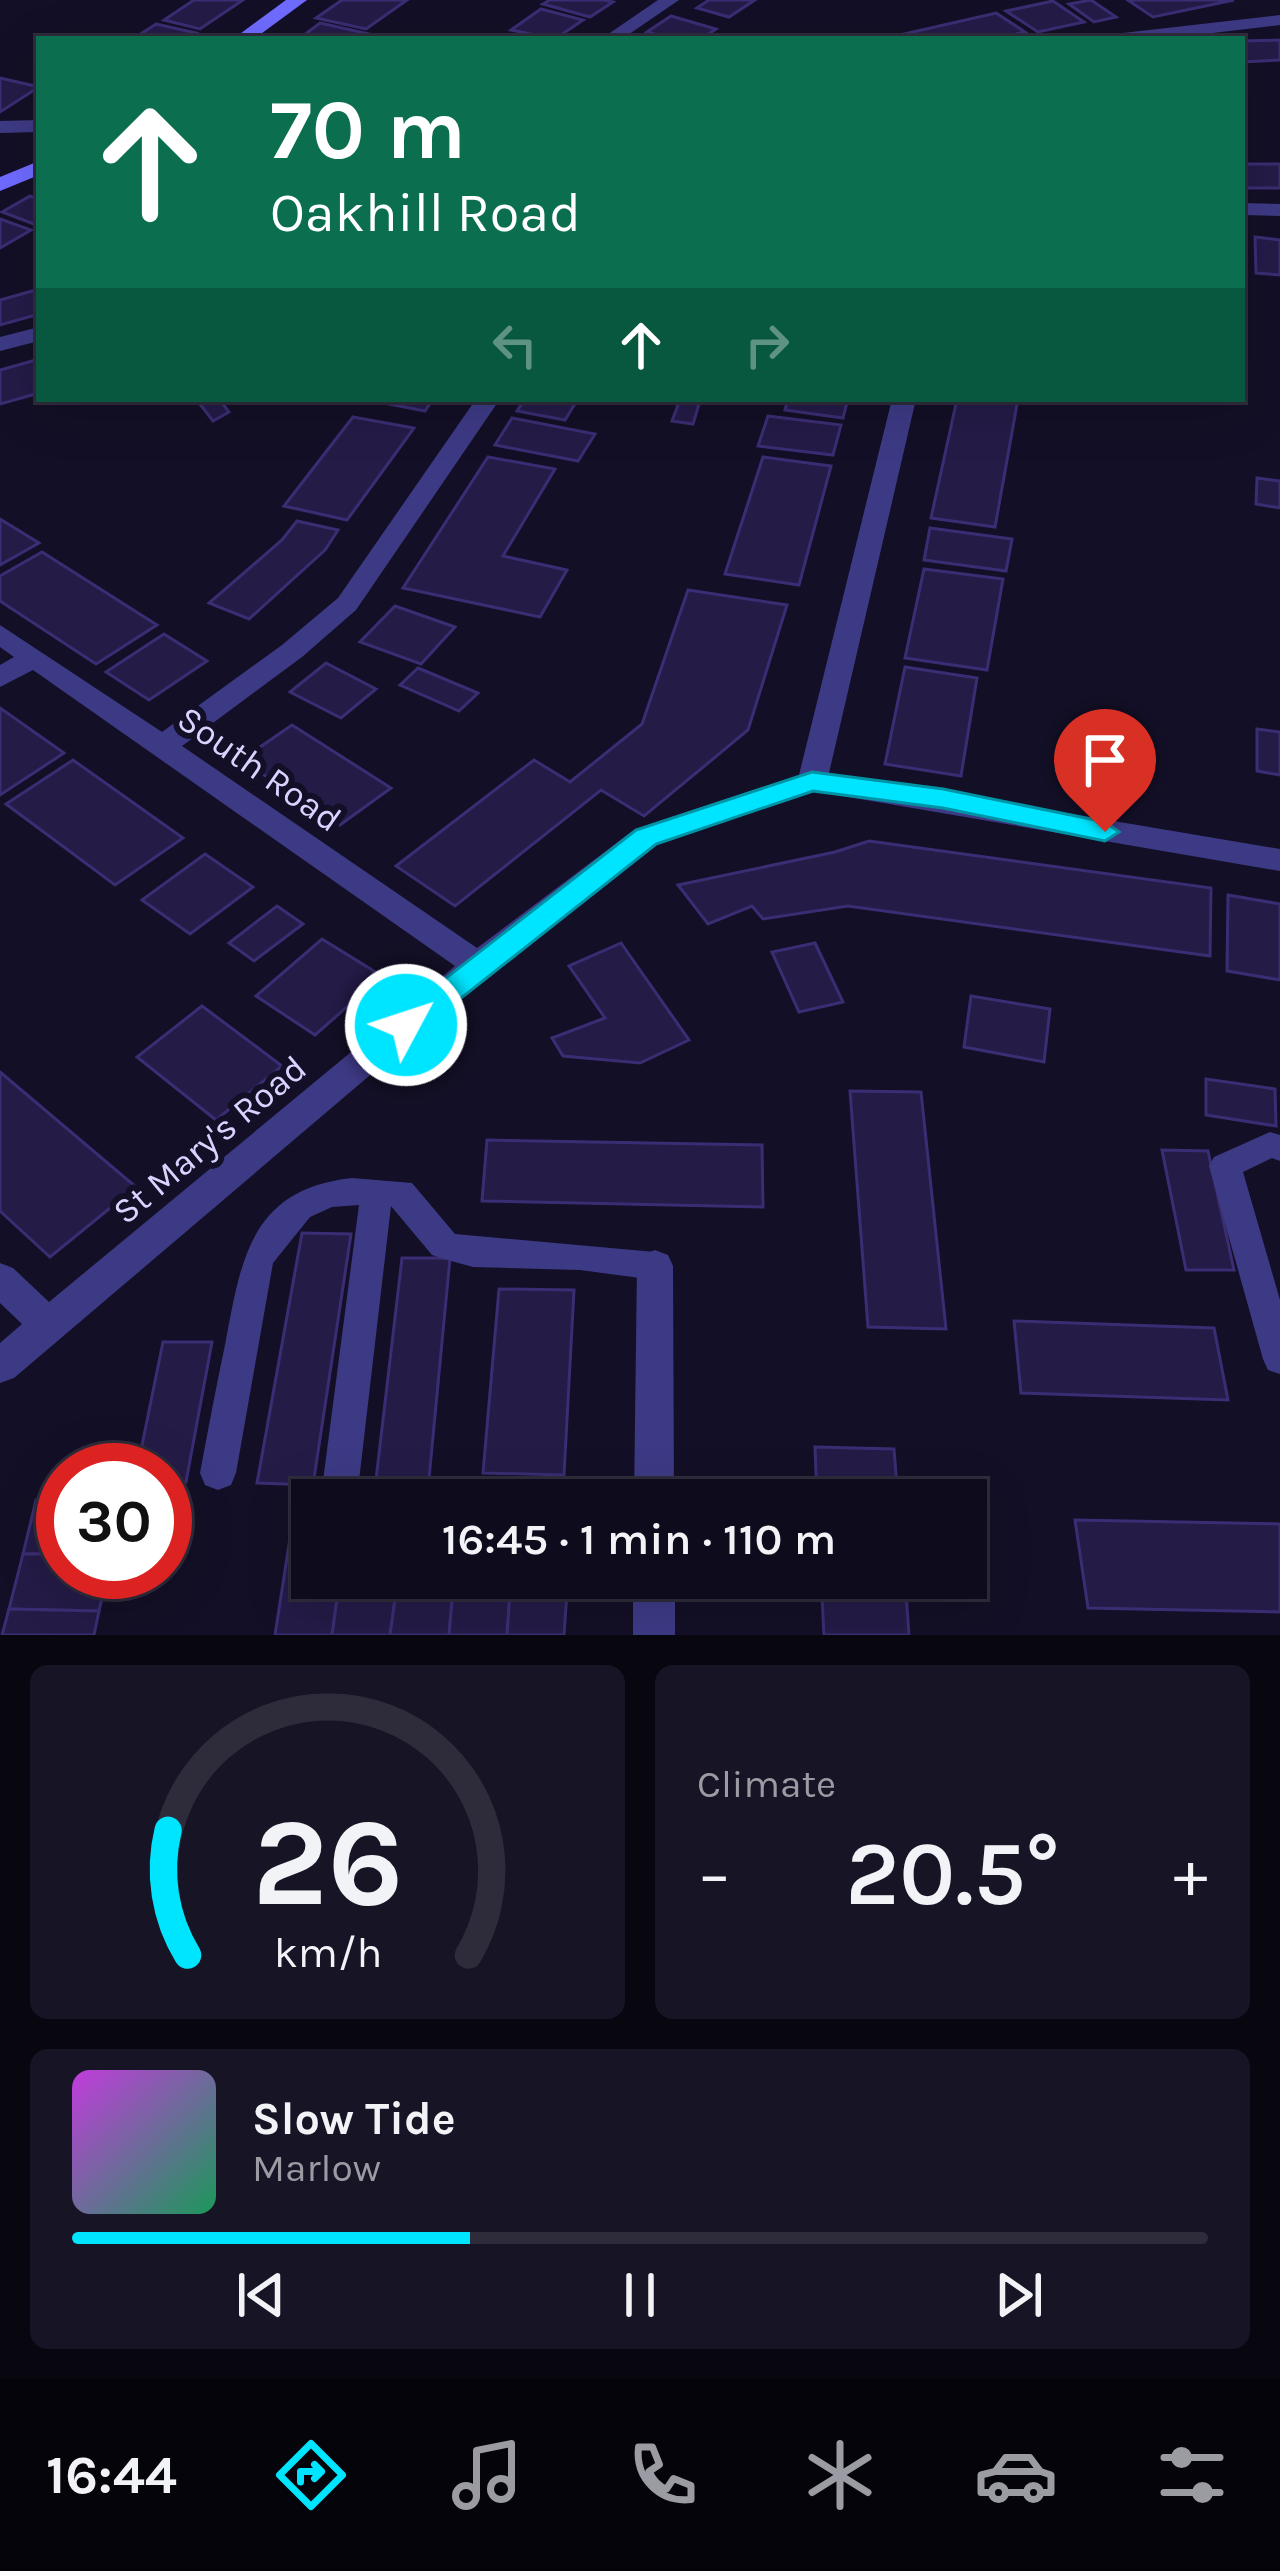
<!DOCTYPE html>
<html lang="en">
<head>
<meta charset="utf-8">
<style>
  :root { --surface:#0e0b1c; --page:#171425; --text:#f1f3f6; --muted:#9b9ba3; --line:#2e2b3b; --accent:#00e5ff }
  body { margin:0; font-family:Karla,sans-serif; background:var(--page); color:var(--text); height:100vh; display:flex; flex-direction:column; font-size:45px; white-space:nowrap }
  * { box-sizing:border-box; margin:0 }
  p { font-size:39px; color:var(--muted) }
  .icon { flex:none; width:66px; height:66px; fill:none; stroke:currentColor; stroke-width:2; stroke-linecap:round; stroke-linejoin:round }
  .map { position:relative; height:1635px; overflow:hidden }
  .drawer { display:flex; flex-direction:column; gap:30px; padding:30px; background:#08060f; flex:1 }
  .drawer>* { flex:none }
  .banner { position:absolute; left:36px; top:36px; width:1209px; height:366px; border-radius:0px; box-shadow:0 12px 48px #0002,0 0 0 3px var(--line); background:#0b6e4f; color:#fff; overflow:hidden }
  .speed { position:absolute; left:36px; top:1443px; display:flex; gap:24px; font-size:60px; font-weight:700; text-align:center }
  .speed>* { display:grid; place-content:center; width:156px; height:156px; border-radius:50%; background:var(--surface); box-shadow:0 12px 48px #0002,0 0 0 3px var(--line); line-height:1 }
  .speed .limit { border:18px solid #d22; background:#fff; color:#111 }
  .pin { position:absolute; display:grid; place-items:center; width:102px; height:102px; color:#fff; margin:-123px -51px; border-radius:50% 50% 50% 0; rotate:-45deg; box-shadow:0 0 12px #0007 }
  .pin .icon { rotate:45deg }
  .me { position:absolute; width:132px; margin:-66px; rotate:50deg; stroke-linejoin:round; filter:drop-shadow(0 0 9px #0008) }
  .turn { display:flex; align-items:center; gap:42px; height:252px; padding:0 36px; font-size:54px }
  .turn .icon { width:156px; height:156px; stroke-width:2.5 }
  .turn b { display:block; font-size:84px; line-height:102px }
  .lanes { display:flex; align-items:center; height:114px; padding:0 36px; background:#0003; justify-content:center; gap:60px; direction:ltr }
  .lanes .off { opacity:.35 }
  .big { font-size:90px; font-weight:600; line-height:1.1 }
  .drawer .widget { flex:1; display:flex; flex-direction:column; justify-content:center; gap:18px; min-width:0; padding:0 42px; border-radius:18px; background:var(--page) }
  .drawer .dial { align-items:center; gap:0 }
  .dial svg { height:312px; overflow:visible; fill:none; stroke:var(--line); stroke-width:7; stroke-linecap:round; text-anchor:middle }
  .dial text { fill:var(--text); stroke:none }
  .song { display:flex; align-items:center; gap:36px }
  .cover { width:144px; height:144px; border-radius:18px; background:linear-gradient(135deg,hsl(290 70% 55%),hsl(150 70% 35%)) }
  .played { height:12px; border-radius:6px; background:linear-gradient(90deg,var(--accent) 35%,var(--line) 35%) }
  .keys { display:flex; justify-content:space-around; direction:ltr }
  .heat { display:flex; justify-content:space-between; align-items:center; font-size:66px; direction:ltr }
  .drawer .tiles { flex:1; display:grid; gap:30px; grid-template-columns:1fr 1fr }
  .widget:last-child { grid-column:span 2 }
  .trip { position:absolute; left:291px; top:1479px; width:696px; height:120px; border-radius:0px; background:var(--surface); box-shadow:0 12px 48px #0002,0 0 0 3px var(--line); font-weight:600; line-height:120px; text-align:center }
  .tab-bar { display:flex; height:192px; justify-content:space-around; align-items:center; background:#06040b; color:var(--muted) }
  .tab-bar .icon { width:84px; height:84px }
  .tab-bar .selected { color:var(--accent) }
  .tab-bar b { font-size:54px; color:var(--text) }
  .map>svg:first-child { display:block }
</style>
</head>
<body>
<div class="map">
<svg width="1280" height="1635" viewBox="0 0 1280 1635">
  <rect width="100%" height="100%" fill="#130f26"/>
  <g fill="#241b47" stroke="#3b2d73" stroke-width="3">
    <path d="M194,0H243L200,29L164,20Z"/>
    <path d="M342,0H407L366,29L316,18Z"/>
    <path d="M550,0H604L613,2L590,17L543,4Z"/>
    <path d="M709,0H755L729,17L697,8Z"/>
    <path d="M1091,0L1116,17L1094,22L1069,4Z"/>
    <path d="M1133,0H1234L1153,17L1129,1Z"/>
    <path d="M1053,1L1084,22L1038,32L1006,11Z"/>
    <path d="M541,9L583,20L555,39L511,30Z"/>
    <path d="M996,13L1025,32L995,39L891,37Z"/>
    <path d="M671,16L716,29L701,39H672L647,32Z"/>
    <path d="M320,23L391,39L304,35Z"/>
    <path d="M156,24L196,33L187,39H133Z"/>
    <path d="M1280,40V60L1242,62V41Z"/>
    <path d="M0,78L39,87L0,112Z"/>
    <rect x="1242" y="164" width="38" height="24"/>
    <path d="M30,196L39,199V226L2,212Z"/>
    <path d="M0,219L31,230L0,248Z"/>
    <path d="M1255,237L1280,240V275L1256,273Z"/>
    <path d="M39,289V314L0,325V300Z"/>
    <path d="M39,359V393L0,404V370Z"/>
    <path d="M196,399H219L229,412L213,421Z"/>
    <path d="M387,399H433L425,411L384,403Z"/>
    <path d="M525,399H560L576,402L565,420L517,411Z"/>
    <path d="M788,399H848L843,418L785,410Z"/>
    <path d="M957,399H1018L995,527L931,518Z"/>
    <path d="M679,402L699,404L693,424L672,421Z"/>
    <path d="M768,416L841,425L833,455L758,446Z"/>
    <path d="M353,417L414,428L347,520L284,506Z"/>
    <path d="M512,418L595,434L578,461L495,445Z"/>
    <path d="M488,457L555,469L503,556L567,570L540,617L403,588Z"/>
    <path d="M763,457L831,466L799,585L725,574Z"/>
    <path d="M1257,478L1280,481V508L1256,504Z"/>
    <path d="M0,519L39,543L0,565Z"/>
    <path d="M297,521L338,530L325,550L249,619L209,603L282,540Z"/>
    <path d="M930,528L1012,539L1006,571L924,560Z"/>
    <path d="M42,552L157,625L96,664L0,601V576Z"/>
    <path d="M924,569L1003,579L987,670L905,658Z"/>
    <path d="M688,590L787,605L748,730L644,816L601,790L455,906L396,866L534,760L570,782L642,724Z"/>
    <path d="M395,606L455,627L421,664L360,642Z"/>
    <path d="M164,634L207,661L149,700L106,672Z"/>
    <path d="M326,663L376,689L341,718L290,692Z"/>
    <path d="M905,667L977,678L961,776L885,764Z"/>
    <path d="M418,668L478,693L459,711L400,685Z"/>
    <path d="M0,708L64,753L0,795Z"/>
    <path d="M292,725L391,788L340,825L241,760Z"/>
    <path d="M1257,729L1280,732V775L1257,771Z"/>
    <path d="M73,760L183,838L115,885L6,804Z"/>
    <path d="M869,841L1211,888L1210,956L848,906L763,919L752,906L708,924L678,885L835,852Z"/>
    <path d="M205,854L253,887L190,934L142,900Z"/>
    <path d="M1228,895L1280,904V980L1227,971Z"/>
    <path d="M277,906L303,924L254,961L229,943Z"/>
    <path d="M322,939L382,976L315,1035L256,996Z"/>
    <path d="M621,943L689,1040L640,1063L563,1056L552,1038L605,1018L569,966Z"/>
    <path d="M815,943L843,1002L799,1012L772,952Z"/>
    <path d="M971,996L1050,1009L1044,1062L964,1047Z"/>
    <path d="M202,1006L282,1066L216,1120L137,1057Z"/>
    <path d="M0,1072L136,1187L50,1257L0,1211Z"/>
    <path d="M1206,1079L1275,1089L1276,1126L1206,1115Z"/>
    <path d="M850,1091L921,1092L946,1329L868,1327Z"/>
    <path d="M487,1140L762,1145L763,1207L482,1201Z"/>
    <path d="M1162,1150L1208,1151L1234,1270H1186Z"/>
    <path d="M302,1233L351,1234L313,1485L257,1483Z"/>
    <path d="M402,1258H450L428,1489L375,1488Z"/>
    <path d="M499,1289L574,1290L564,1475L483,1473Z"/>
    <path d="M1014,1321L1214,1328L1228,1400L1021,1393Z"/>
    <path d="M163,1342H212L186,1482L165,1481V1470H137Z"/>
    <path d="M815,1447L894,1449L898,1500H817Z"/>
    <path d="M36,1500L63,1501V1554H23Z"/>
    <path d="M1075,1520L1280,1524V1612L1088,1608Z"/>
    <path d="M290,1538L312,1539V1578H340L332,1635H275Z"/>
    <path d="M23,1554H63V1572H108L99,1611L9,1609Z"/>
    <path d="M340,1578H398L390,1635H332Z"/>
    <path d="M398,1578H454L449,1635H390Z"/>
    <path d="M454,1578H511L507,1635H449Z"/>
    <path d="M511,1578H568L564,1635H507Z"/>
    <path d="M821,1578H905L909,1635H824Z"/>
    <path d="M9,1609L99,1611L94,1635H2Z"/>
  </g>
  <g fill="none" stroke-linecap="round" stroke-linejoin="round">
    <g fill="#3d3a85" fill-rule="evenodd">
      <path d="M1270,1132L1280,1135V1161L1272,1158L1243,1172L1280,1300V1374L1268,1370L1263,1359L1209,1166L1214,1157Z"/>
      <path d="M352,1178L412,1183L455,1234L655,1252L667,1256L672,1266L667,1276L655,1280L580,1270L473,1267L444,1259L432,1255L391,1206L359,1481L354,1493L341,1498L328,1493L323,1481L359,1205L332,1207L310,1217L273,1263L236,1473L231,1485L218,1490L205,1485L200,1473C208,1430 216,1387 225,1345C241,1260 250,1189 352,1178Z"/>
    </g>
    <g fill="#3d3a85" fill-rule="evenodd">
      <path d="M658,0H679L622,39H601Z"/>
      <path d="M1280,15V25L1162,39H1105L1114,34Z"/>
      <path d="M39,327V341L0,351V337Z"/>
      <path d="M476,399H500L356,610L302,657L182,746L477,948L635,829L799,775L892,399H916L829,773L1280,849V871L813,791L657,845L489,974L14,1378L0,1383V1343L22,1324L0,1303V1263L13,1268L49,1302L455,966L33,670L0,687V665L14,657L0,647V625L162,732L282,645L338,598Z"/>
      <path d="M655,1250L668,1255L673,1266L674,1500H634L637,1266L642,1255Z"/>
      <rect x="633" y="1578" width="42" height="57"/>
    </g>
    <g fill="#3d3a85" fill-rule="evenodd">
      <path d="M39,120V132L0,133V121Z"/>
      <path d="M1242,203L1280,204V216L1242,215Z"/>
    </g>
    <g fill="#6f6bff" fill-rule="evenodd">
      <path d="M286,0H307L254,39H233Z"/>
      <path d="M39,161V175L0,191V177Z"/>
    </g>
  </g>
  <path fill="#00e5ff" stroke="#0095a6" stroke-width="3" d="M812,772L943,789L1105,822L1119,832L1105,841L943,808L813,791L656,844L417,1033H396L391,1025L396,1017L636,830Z"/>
  <g text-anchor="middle" stroke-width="12" stroke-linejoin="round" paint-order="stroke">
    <g font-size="36" fill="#d9d4ff" stroke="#130f26">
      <text transform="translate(260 768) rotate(35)" y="13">South Road</text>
      <text transform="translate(209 1139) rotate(-40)" y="13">St Mary's Road</text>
    </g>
  </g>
</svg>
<div class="speed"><div class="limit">30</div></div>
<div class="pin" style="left:1105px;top:832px;background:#d93025"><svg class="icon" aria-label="arrive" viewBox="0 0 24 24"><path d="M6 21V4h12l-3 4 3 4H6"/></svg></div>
<svg class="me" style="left:406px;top:1025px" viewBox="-20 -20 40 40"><circle r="17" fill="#00e5ff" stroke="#fff" stroke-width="3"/><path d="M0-11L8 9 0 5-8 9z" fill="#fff"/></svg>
<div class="trip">16:45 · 1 min · 110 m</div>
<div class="banner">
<div class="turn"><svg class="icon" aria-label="ahead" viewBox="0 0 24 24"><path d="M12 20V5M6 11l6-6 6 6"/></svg><div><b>70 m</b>Oakhill Road</div></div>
<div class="lanes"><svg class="icon off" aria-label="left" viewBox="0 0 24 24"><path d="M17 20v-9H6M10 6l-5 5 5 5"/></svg><svg class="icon" aria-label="ahead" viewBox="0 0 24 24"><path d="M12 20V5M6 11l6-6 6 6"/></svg><svg class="icon off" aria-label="right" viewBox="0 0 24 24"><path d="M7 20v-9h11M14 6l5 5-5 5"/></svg></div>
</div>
</div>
<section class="drawer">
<div class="tiles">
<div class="widget dial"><svg viewBox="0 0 100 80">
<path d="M14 69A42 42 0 1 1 86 69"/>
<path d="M14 69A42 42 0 0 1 9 37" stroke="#00e5ff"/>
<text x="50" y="56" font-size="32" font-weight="700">26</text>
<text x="50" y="72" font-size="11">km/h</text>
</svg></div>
<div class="widget"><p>Climate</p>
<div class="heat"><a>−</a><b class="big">20.5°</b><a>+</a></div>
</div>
<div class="widget">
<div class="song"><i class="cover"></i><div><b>Slow Tide</b><p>Marlow</p></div></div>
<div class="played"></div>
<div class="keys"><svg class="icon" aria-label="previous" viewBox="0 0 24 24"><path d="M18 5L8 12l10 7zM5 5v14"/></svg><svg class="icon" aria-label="pause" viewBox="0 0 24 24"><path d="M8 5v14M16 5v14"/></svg><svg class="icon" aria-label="next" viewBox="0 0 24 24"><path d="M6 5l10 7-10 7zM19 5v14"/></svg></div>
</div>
</div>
</section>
<nav class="tab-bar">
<b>16:44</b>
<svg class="icon selected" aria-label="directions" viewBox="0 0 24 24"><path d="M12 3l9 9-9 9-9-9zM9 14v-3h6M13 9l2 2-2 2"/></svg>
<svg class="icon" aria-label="music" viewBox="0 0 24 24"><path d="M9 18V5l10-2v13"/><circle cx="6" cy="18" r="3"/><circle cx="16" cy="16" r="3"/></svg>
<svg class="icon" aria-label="phone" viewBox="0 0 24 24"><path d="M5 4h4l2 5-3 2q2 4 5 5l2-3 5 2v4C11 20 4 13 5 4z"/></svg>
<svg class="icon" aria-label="climate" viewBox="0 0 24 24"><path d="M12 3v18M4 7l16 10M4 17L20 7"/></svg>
<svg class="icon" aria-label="car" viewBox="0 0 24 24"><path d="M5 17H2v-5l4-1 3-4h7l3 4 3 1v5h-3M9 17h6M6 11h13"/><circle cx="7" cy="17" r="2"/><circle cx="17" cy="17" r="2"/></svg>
<svg class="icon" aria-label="filters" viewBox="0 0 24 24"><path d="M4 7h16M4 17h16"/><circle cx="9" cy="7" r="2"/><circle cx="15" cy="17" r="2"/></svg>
</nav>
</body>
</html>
